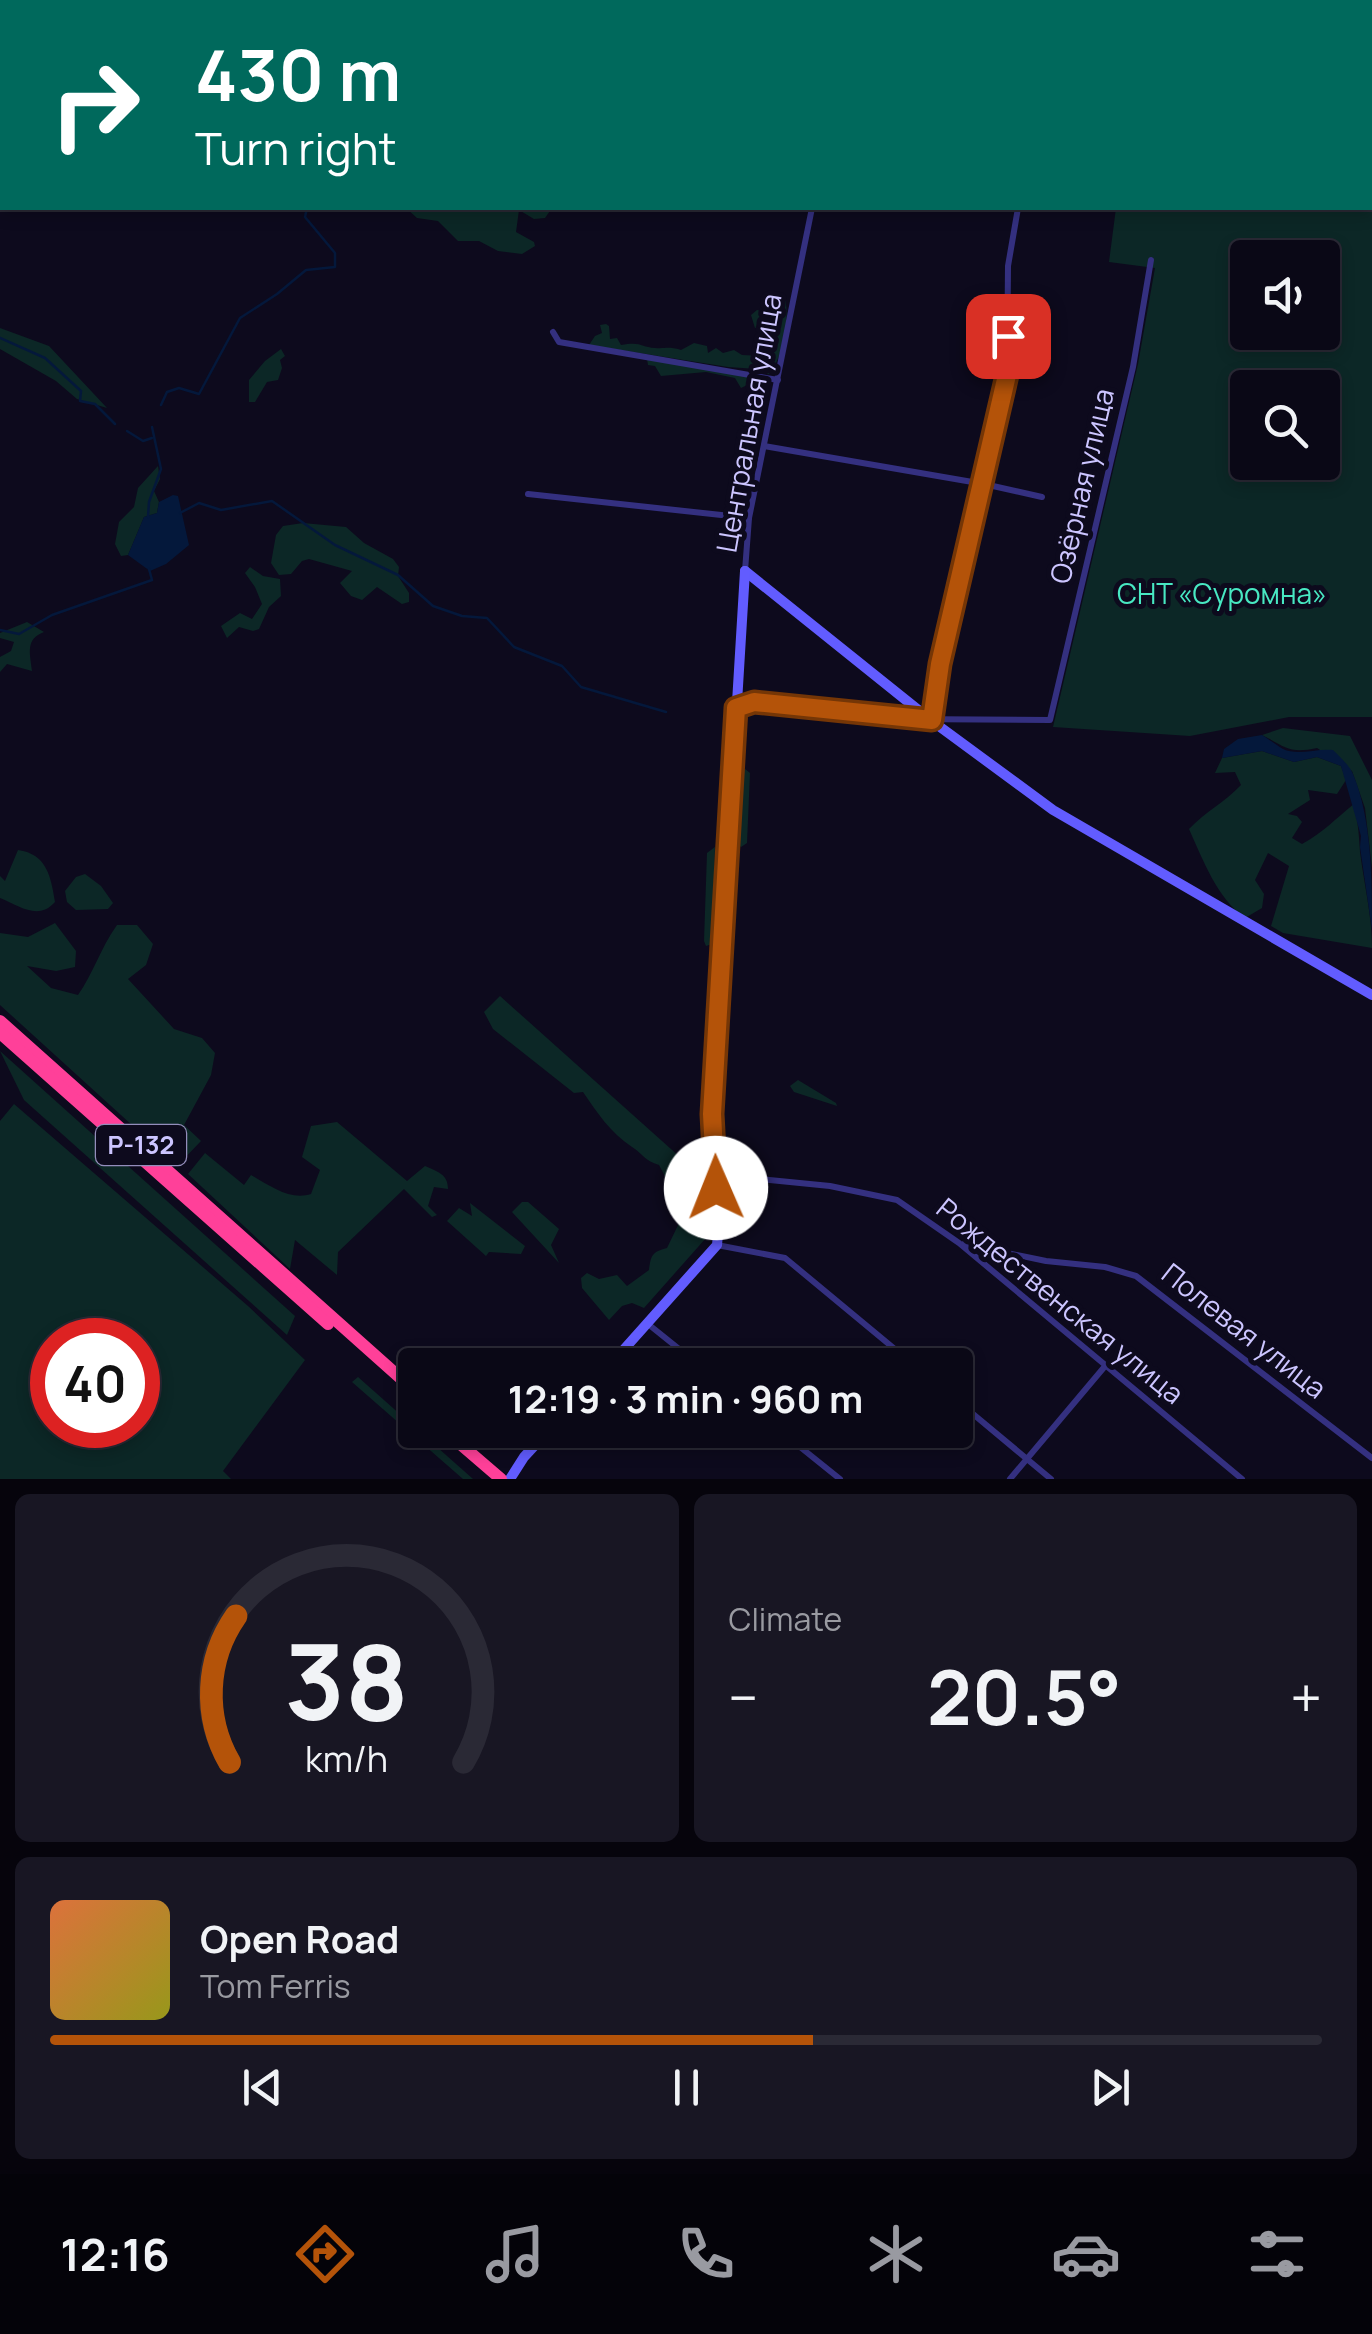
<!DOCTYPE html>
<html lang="en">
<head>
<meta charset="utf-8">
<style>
  :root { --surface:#0a0816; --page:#181623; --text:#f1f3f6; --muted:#999aa1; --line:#2a2935; --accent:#b45309 }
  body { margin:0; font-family:Manrope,sans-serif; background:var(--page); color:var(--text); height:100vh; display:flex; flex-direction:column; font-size:38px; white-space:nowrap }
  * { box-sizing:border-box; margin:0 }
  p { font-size:32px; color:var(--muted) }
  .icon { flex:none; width:55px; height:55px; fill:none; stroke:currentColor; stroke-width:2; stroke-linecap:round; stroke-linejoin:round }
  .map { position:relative; height:1479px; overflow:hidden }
  .panel { display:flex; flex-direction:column; gap:15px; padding:15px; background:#06040c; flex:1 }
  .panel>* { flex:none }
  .top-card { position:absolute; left:0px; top:0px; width:1372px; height:210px; box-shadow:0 5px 15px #0003,0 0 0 2px var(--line); background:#00695c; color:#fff; overflow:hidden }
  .tools { position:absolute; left:1230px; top:240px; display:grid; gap:20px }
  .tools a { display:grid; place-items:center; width:110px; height:110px; border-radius:10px; background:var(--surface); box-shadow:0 5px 15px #0003,0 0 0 2px var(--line); font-size:50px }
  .speed { position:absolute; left:30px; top:1318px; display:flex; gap:20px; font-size:50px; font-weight:700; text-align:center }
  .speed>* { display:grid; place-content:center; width:130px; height:130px; border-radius:50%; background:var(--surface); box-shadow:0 5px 15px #0003,0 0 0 2px var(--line); line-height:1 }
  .speed .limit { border:15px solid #d22; background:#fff; color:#111 }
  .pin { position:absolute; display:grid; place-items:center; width:85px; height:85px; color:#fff; margin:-42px; border-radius:20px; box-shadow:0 5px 15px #0006 }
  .me { position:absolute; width:110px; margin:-55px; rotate:359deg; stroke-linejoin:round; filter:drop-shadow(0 0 8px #0008) }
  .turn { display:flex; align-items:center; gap:35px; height:210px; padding:0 30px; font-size:45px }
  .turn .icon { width:130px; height:130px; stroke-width:2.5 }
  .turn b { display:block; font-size:70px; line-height:85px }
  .big { font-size:75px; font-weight:700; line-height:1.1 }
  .panel .tile { flex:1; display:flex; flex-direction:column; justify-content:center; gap:15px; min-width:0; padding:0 35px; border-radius:15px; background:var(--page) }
  .panel .dial { align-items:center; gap:0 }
  .dial svg { height:260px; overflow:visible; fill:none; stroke:var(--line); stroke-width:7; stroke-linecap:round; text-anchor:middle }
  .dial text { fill:var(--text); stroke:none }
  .song { display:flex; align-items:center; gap:30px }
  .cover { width:120px; height:120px; border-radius:15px; background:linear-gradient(135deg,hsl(20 70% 55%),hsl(60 70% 35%)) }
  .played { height:10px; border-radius:5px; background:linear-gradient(90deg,var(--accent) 60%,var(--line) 60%) }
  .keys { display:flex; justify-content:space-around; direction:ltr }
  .heat { display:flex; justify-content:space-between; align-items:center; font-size:55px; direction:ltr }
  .panel .tiles { flex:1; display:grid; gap:15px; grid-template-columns:1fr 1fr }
  .tile:last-child { grid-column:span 2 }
  .trip { position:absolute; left:398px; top:1348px; width:575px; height:100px; border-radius:10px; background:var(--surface); box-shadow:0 5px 15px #0003,0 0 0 2px var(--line); font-weight:700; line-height:100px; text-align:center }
  .tabs { display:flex; height:160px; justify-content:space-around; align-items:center; background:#040309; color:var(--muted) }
  .tabs .icon { width:70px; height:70px }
  .tabs .on { color:var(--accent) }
  .tabs b { font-size:45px; color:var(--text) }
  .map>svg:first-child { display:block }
</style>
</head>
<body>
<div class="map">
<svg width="1372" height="1479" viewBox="0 0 1372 1479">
  <rect width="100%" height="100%" fill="#0d0a1d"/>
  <g fill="#0c2726" fill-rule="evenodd">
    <path d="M1346,0H1372V717H1289L1190,736L1053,727L1138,364L1155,268L1109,262L1116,208H1370V2H1331ZM1248,258H1322V332H1248ZM1248,388H1322V462H1248Z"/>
    <path d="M406,208H552L545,218L534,219L519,210L516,232L534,242L535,246L522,254L498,251L479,241H458L438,221L417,218Z"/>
    <path d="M783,293C792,311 783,359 769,374L757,369L728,367L589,345L595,336L602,333L600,325L606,324L609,326L610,339L617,338L621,345C641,341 641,347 655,348C666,349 667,346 681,350L694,343L707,346L708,353L716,348L723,353L734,350L742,355L763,356L768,337L774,331L755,328L751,315L757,310L772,312L780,306Z"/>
    <path d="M0,328L49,346L107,408L77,399L56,381L0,349Z"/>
    <path d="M281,349L285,356L280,360L282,368L278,380L267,382L255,402H249V380L265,361Z"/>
    <path d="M647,359L762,378L741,388L735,378L706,372L661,376L655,366L648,365Z"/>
    <path d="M158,466L160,479L154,491L159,502L157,513L144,517L128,555L121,556L115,544L119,522L134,507L138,488Z"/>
    <path d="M303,523L346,527L364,543L393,559L399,567L398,576L409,593V602L402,604L377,587L362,600L351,596L340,583L352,571L309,559L302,561L291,574L279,575L271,563L276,535L283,526Z"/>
    <path d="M250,567L263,576L280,579L281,596L269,607L259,629L253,631L239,627L227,638L221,626L240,613L252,619L262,604L255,587L245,573Z"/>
    <path d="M27,622L44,632C25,639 30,653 32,671L7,664L0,672V657L11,651L14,642L0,638V633Z"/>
    <path d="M1283,728L1350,736L1372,780V868L1365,808L1352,771L1317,748C1289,754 1286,747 1262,735Z"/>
    <path d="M1262,751L1294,762L1317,757L1341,766L1346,780L1337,794L1308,790L1310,800L1288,814L1297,816L1302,822L1292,838L1302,844C1324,832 1335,819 1354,804C1358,821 1359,835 1360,852C1364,884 1372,915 1372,948L1283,933L1271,926L1289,866L1268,853L1255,880L1264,894L1262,908L1245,918C1217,898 1203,860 1189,829C1205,812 1225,802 1241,785L1235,772L1215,773L1222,758Z"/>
    <path d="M745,769L750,773L747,843L741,847L737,843L741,772Z"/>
    <path d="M715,847L712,944L706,946L704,941L707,853Z"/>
    <path d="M18,850C47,854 51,877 55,902C38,921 20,906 0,898V876L5,881Z"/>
    <path d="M85,874L101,886L113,903L108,909L76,910L67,902L65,891L76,877Z"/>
    <path d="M55,923L76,951L75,967L56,971L27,966L51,988L78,995C93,974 100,949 117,925H137L153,944L146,965L128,979L174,1029L202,1038L215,1053L211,1075L184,1125L201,1141L177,1166L0,1005V933L28,937Z"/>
    <path d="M500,996L700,1175L706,1238L644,1308L632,1303L622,1306L609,1320L582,1288L581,1278L587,1273L599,1279L617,1275L627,1286L649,1270C651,1255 652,1252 667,1248L681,1219L666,1192L667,1180L659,1165C645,1161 643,1154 632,1147C610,1132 598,1114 583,1092L574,1093L493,1029L484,1012Z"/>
    <path d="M0,1051L295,1316L287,1335L24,1100Z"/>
    <path d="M798,1080L836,1103L837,1106L794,1092L790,1086Z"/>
    <path d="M14,1104L248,1306L305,1360L223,1471L231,1479H0V1121ZM52,1340H138V1425H52Z"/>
    <path d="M337,1122L407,1181L425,1166C438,1172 448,1174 448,1189L434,1187L428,1206L437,1215L432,1217L404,1189L338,1252L337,1275L295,1240L290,1269L188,1174L205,1153L244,1185L251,1175C269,1185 290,1201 311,1194L320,1170L302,1157L311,1126Z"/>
    <path d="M522,1202H528L559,1229L551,1245L559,1263L512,1212Z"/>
    <path d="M470,1203L525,1246L521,1254L489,1252L486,1256L447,1221L459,1208L472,1216Z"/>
    <path d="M358,1377L473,1479H463L352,1382Z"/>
  </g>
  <g fill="#04183b">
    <path d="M173,495L178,496L189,545L166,564L150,571L128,555L144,517L157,513L159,502Z"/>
    <path d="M1262,735C1269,739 1276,745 1283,749C1298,756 1317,748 1333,750C1340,757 1349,765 1353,774C1372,820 1372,880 1372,930L1360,847L1361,836L1341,766L1317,757L1294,762L1262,751L1222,758L1224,749L1238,739Z"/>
  </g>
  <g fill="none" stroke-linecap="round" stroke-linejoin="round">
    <g stroke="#04183b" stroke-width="2.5">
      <path d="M313,0L326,2"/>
      <path d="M0,338L45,358L81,391L80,401L95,404L115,424"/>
      <path d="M161,405L167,392L179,388L199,394L240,318L277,294L306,270L335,267V253L305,217L307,208"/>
      <path d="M127,431L143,441L152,438"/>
      <path d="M180,513L199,503L221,510L272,501L335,545L398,575L433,606L462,616L487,618L514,647L562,666L581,687L666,712"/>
      <path d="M148,517L149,502L161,469L152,427"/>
      <path d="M0,630L19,634L52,615L152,580L149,569"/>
    </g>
    <g stroke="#343080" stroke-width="6">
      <path d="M720,0L732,2"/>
      <path d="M664,2L665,0"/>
      <path d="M855,2L856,0"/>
      <path d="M1041,2L1042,0"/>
      <path d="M553,332L559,342L778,380"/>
      <path d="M764,446L984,484L1042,497"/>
      <path d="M528,494L749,518"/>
      <path d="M745,571L749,518L812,208"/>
      <path d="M737,707L754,702L902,719L1050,720L1133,367L1151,260"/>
      <path d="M933,719L941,664L1007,375L1008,266L1018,208"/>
      <path d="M717,1187L760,1179L830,1186L897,1200L959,1243L1242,1479"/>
      <path d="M964,1244L1046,1261L1105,1267L1136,1276L1372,1458"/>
      <path d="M717,1245L785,1258L914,1365"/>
      <path d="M648,1324L699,1365"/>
      <path d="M955,1399L1051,1479"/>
      <path d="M779,1430L840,1479"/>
      <path d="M1010,1479L1106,1365"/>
    </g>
    <g stroke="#625cff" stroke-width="10">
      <path d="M745,571L932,721L1053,810L1372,995"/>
      <path d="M610,1365L717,1245L719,1223L712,1114L745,571"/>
      <path d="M510,1479L524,1457L549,1430"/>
    </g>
    <g stroke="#ff4099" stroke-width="12">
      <path d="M0,1021L415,1391"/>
      <path d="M0,1033L328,1324"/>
      <path d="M444,1430L501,1479"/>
    </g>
  </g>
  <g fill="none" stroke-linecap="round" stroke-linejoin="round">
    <g stroke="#753606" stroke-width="25">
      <path id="route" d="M716,1188L712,1114L736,708L754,702L932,720L940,664L1007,375L1008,336"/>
    </g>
    <use href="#route" stroke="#b45309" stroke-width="18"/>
  </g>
  <g text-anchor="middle" stroke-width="10" stroke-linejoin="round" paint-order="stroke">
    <rect fill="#0d0a1d" stroke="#938dbb" stroke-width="2.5" x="96" y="1125" width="90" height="40" rx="8"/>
    <g font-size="25" font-weight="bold" fill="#ccc5ff">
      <text x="141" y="1154">Р-132</text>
    </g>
    <g font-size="28" fill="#ccc5ff" stroke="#0d0a1d">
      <text transform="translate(749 423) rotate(-80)" y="10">Центральная улица</text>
      <text transform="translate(1082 486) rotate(-77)" y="10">Озёрная улица</text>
      <text transform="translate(1060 1301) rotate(39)" y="10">Рождественская улица</text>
      <text transform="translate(1244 1331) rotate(38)" y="10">Полевая улица</text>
    </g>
    <g font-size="28" fill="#48e8c2" stroke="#0d0a1d">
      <text x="1222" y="604">СНТ «Суромна»</text>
    </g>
  </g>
</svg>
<div class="tools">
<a><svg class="icon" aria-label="sound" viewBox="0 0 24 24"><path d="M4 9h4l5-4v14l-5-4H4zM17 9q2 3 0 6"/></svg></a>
<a><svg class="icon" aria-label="search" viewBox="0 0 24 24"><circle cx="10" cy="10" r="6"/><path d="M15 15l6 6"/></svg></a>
</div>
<div class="speed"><div class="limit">40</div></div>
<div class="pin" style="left:1008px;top:336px;background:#d93025"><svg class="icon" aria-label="arrive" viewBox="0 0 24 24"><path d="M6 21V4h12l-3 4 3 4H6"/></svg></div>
<svg class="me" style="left:716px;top:1188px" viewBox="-20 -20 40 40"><circle r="19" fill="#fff"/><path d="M0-13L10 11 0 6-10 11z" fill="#b45309"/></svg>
<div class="trip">12:19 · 3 min · 960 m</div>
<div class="top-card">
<div class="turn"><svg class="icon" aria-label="right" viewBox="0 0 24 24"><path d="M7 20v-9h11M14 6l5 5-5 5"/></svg><div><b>430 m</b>Turn right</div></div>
</div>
</div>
<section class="panel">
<div class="tiles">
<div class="tile dial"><svg viewBox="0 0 100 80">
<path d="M14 69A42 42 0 1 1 86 69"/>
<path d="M14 69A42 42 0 0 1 16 24" stroke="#b45309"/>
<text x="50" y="56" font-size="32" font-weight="700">38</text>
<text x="50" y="72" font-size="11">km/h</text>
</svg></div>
<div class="tile"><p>Climate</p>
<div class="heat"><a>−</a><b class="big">20.5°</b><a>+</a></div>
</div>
<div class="tile">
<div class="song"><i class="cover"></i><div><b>Open Road</b><p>Tom Ferris</p></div></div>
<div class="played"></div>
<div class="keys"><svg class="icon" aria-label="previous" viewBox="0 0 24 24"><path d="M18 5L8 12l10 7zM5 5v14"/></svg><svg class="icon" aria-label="pause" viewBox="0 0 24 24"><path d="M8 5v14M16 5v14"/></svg><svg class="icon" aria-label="next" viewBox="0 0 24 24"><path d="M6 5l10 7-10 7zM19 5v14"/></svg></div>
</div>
</div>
</section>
<nav class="tabs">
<b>12:16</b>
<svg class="icon on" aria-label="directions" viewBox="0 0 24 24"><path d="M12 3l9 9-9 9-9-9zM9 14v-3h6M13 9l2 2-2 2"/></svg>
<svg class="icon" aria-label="music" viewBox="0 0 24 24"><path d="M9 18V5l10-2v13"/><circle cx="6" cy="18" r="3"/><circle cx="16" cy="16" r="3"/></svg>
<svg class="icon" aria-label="phone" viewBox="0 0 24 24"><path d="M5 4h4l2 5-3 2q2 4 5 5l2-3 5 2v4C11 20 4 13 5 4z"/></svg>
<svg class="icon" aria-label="climate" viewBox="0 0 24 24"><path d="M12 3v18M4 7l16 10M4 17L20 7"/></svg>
<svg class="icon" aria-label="car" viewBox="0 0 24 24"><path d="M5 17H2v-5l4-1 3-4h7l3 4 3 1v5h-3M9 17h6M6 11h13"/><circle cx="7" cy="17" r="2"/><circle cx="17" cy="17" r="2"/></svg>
<svg class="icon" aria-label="filters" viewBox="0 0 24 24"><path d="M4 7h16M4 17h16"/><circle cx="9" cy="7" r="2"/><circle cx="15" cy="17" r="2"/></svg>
</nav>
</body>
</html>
